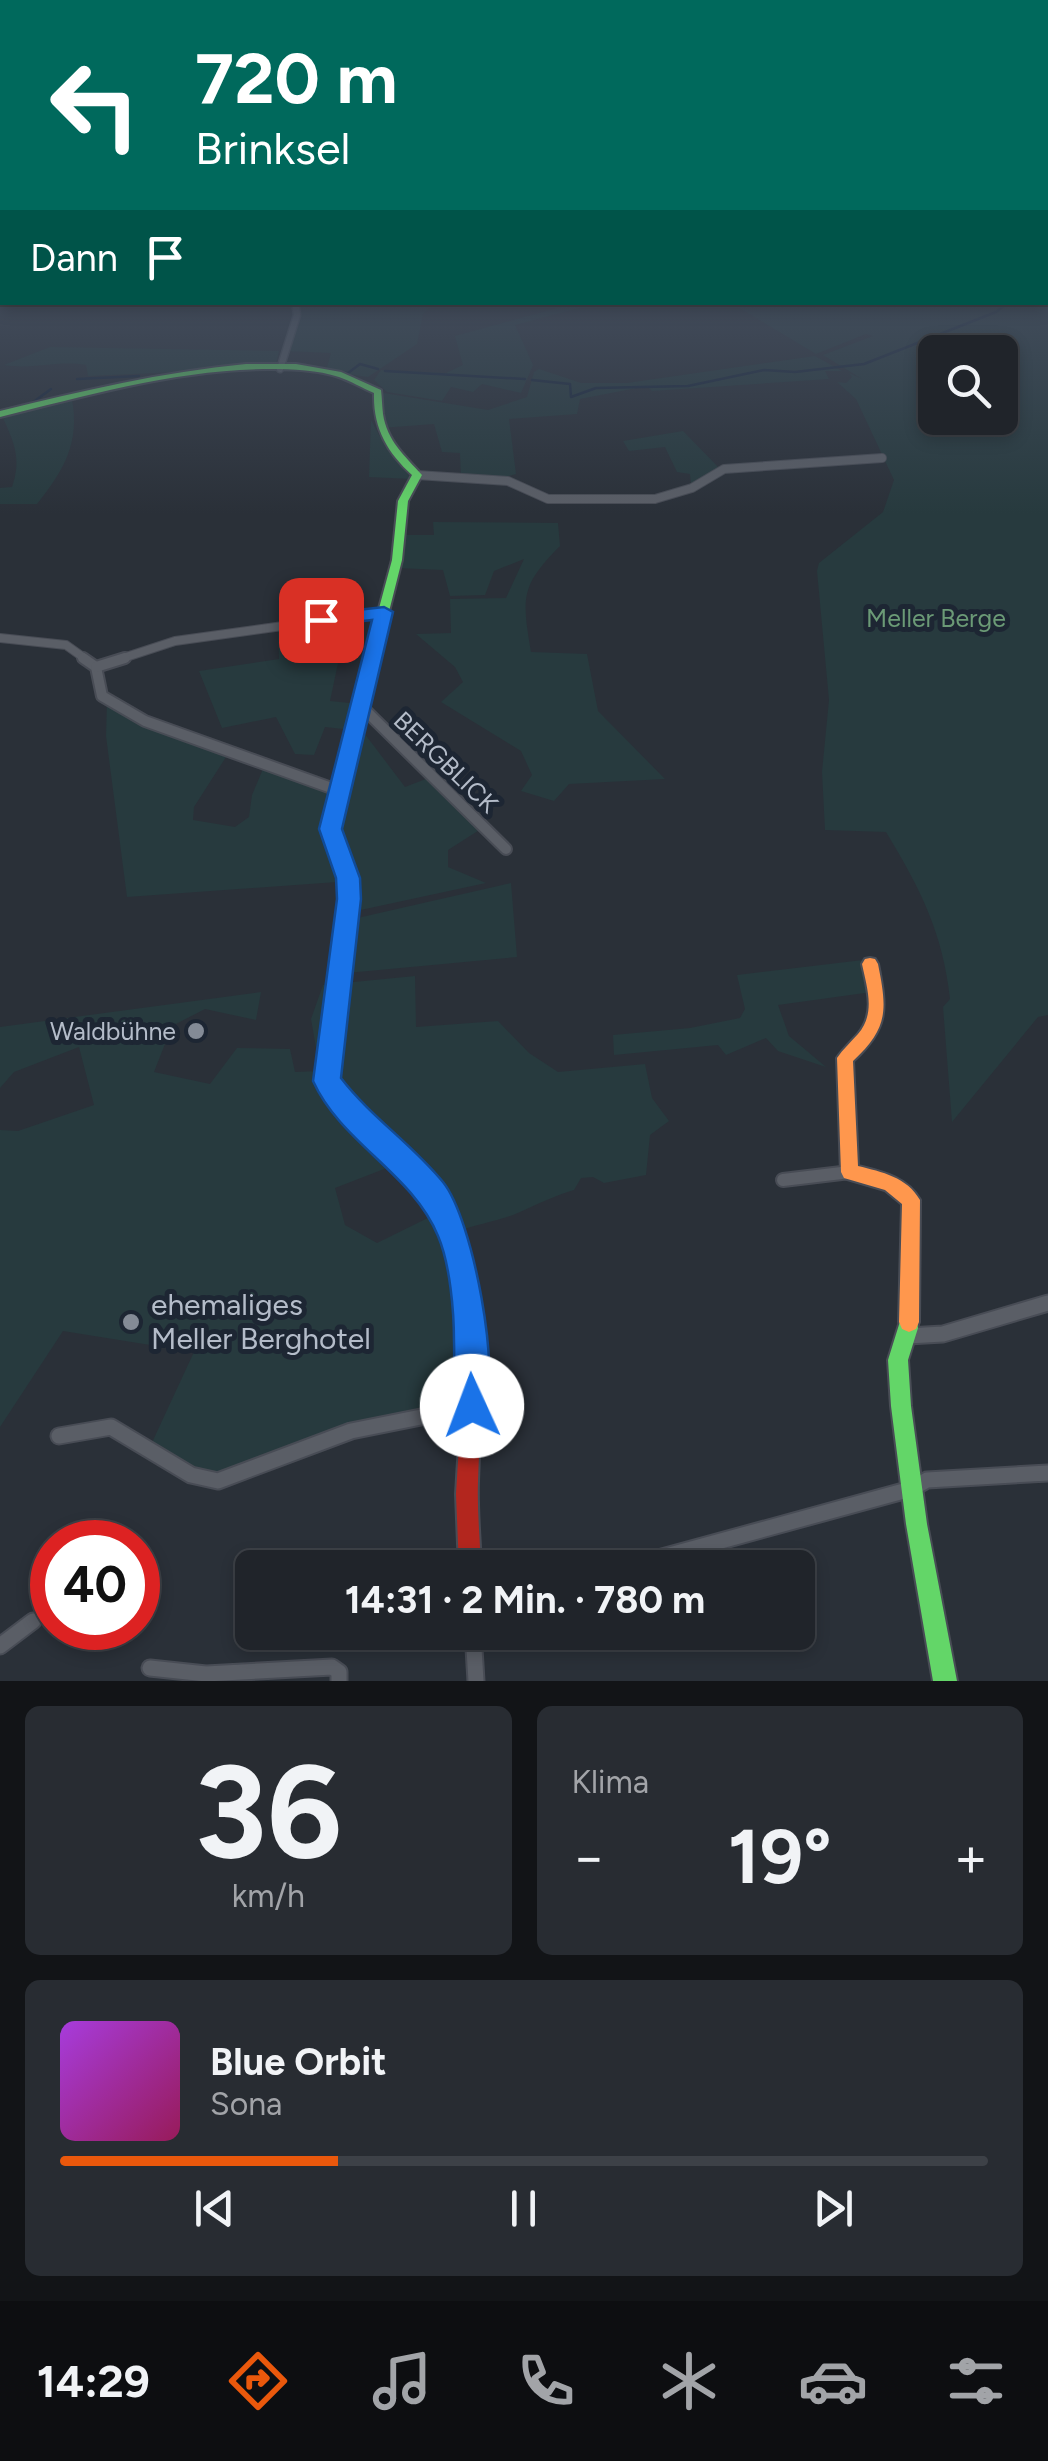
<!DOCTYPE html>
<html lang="de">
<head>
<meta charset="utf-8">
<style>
  :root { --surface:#20242a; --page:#282c32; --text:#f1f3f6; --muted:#a2a4a8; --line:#3d4147; --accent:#ea580c }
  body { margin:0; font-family:Figtree,sans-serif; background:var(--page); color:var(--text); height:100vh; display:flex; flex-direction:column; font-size:38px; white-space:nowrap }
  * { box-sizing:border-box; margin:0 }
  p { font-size:32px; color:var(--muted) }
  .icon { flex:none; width:55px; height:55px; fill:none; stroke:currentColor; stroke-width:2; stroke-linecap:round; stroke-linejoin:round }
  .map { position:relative; height:1681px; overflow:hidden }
  .details { display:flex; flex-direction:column; gap:25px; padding:25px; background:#121417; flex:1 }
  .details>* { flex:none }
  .banner { position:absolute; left:0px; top:0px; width:1050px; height:305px; box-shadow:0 5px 15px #0003,0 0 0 2px var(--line); background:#00695c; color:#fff; overflow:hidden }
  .fabs { position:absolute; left:918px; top:335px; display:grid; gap:20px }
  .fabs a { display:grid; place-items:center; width:100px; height:100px; border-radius:15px; background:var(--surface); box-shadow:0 5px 15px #0003,0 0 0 2px var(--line); font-size:50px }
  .speed { position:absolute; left:30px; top:1520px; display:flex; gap:20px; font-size:50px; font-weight:700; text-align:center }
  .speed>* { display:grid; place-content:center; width:130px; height:130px; border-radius:50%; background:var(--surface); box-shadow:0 5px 15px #0003,0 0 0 2px var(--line); line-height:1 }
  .speed .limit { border:15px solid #d22; background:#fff; color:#111 }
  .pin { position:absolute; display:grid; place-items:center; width:85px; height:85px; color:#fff; margin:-42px; border-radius:20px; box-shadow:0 5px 15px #0006 }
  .me { position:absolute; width:110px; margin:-55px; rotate:358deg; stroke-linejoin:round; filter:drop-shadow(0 0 8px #0008) }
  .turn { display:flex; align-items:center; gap:35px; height:210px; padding:0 30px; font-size:45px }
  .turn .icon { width:130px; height:130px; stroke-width:2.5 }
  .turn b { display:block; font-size:70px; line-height:85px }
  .then { display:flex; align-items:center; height:95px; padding:0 30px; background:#0003; gap:20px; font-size:38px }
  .big { font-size:75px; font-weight:700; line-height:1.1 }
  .details .card { flex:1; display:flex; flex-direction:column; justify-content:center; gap:15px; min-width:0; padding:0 35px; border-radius:15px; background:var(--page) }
  .details .dial { align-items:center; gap:0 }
  .dial b { font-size:130px; line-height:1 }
  .song { display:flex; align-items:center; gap:30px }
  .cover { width:120px; height:120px; border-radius:15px; background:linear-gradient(135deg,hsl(280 70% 55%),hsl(330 70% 35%)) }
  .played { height:10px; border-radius:5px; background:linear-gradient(90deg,var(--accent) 30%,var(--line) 30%) }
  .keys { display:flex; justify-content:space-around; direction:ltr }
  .heat { display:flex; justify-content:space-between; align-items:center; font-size:55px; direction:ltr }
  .details .tiles { flex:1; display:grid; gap:25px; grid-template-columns:1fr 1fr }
  .card:last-child { grid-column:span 2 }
  .trip { position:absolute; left:235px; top:1550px; width:580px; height:100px; border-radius:15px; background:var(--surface); box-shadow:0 5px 15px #0003,0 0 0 2px var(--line); font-weight:700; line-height:100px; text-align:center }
  .tab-bar { display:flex; height:160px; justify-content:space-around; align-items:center; background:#0d0e11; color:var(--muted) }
  .tab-bar .icon { width:70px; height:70px }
  .tab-bar .current { color:var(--accent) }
  .tab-bar b { font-size:45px; color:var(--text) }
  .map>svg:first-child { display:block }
</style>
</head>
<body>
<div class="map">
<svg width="1048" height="1681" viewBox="0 0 1048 1681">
  <rect width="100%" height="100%" fill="#2a3038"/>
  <g fill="#273a3e" fill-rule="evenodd">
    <path d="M1048,279V1015L1038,1017L952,1122L943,1007L950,999C943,933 920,888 886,832L825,830L822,772L829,700L817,571L819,563L883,512L894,480L856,399L837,382L846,383L852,377L849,373L862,379L823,355L873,336L866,334L816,354L731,303L1048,302ZM935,352H1000V418H935Z"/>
    <path d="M299,303H433L423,314L417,344L368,377L326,371L331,353L285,351Z"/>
    <path d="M576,303H598L515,325L533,365L521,393L482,384L473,392L451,387L442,401L387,392L374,380L381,370L446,373L463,365L455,336Z"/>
    <path d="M50,347L279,351L276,365L266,368L88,376L86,365C56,360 34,370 4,365Z"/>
    <path d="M815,356L842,371H825L829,379L652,391L647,386L580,399L577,414L509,419L516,474L502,478L461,476L460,453L442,452L434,424L381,428L380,394L384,393L488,410L527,397L534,372L539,369L581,383H627Z"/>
    <path d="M72,399C80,443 64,470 37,504H0V488L12,487C22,459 14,442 2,416Z"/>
    <path d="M371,420L386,448L412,479L369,477Z"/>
    <path d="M683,431L719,468L691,484L690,474L677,472L665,447L629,451L623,441Z"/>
    <path d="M433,522L558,523L560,546C520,586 522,598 531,652L587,654L598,711L665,779L569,784L554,801L521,791L532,775L521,751L441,702L463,682L455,667L416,634L451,633L450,599L506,598L524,559L494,571L485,595L450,596L443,570L397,568L405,535H434Z"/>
    <path d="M348,616L330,701L359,704L355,721L405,787L431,777L484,827L448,850V867L486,883L356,911L351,881L127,897L106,736L107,701L143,723L226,757L194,807L193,820L235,827L249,817L252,795L263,769L332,793L352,730L325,727L314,755L295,754L276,717L222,728L199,671L279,659L278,626Z"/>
    <path d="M511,883L517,957L347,973L353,919Z"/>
    <path d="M863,960L872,992L778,1005L789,1036L826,1067L778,1051L766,1038L726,1055L718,1045L614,1055L613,1035L690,1028L740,1018L745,1009L737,975Z"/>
    <path d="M415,976L416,1027L498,1021L529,1053L558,1072L645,1064L652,1098L669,1121L650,1135L646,1175L604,1183L593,1177L581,1178L574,1190C554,1196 538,1204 520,1212C503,1220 476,1224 456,1232L410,1159L335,1188L345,1225L377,1243L436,1214C467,1272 466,1342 472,1406L351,1431L218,1481L149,1449L194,1352L63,1331L0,1427V1130L18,1131L94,1105L79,1047L14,1072L0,1088V1027L261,992L256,1020L205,1009L172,1026L154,1072L210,1084L237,1048L290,1049L295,1072L320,1071L311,1019L323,985Z"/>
  </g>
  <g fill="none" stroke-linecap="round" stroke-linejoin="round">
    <g stroke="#19273c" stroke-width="2.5">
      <path d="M385,371L525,379"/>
      <path d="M338,372L348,373L360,364L378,369"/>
      <path d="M77,379L139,376"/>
      <path d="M532,380L570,384L571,397L596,388L688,386L764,370L795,372L864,364L996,312L1009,302"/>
      <path d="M32,403L51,389"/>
    </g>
    <g stroke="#484c55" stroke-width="9">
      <path id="street-far4" d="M280,369L297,315L295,302"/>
    </g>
    <g stroke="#484c55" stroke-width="10">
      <g id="street-far3">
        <path d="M417,475L508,481L548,499H655L692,488L724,469L882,458"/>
        <path d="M0,638L66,645L87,660"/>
        <path d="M117,660L175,641L383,612"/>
      </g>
    </g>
    <g stroke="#484c55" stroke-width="14">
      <g id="street-far2">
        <path d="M83,658L96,667L102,696L145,721L337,790"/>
        <path d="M96,667L125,658"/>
        <path d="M359,704L506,849"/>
      </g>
    </g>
    <g stroke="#484c55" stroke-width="16">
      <path id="street-far1" d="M783,1180L850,1172"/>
    </g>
    <g stroke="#484c55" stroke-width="19">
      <g id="street">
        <path d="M908,1336L943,1334L1048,1303"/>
        <path d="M59,1436L111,1427L191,1475L218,1481L351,1431L471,1407"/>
        <path d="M622,1568L911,1489L927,1480L1048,1473"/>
        <path d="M473,1632L476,1681"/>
        <path d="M0,1646L33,1621"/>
        <path d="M150,1668L206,1674L332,1667L339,1672V1681"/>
      </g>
    </g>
    <g stroke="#484c55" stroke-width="4">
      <g id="fast">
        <path d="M246,364H296L341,372L381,390C382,398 382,406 383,414C387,441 405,456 422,475L408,501L402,560L344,790L338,829L355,878L356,899L336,1078L426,1171L450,1208L447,1214L441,1217L435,1214L414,1183L321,1086L319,1081L342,899L341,878L324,829L330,790L392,560L398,501L412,475C387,452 373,428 374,393C362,388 351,381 339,377C318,370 293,369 271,369C179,369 89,395 0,417V411C82,391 162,372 246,364Z"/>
        <path d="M909,1312L916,1315L918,1328L908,1360L911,1406L927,1524L957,1681H933L906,1524L891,1406L888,1360L902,1315Z"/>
      </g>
    </g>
    <g stroke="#484c55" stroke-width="4">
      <path id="slow" d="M870,958L875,959L878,964C887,1009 889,1028 853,1061L858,1166C882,1172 907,1177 920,1200L919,1322L916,1329L909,1332L902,1329L899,1322L902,1204L885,1190L844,1178L841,1172L837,1058C843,1049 851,1042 858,1034C876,1013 867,988 862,964L865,959Z"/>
    </g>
    <g stroke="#484c55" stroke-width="4">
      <path id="jam" d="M441,1199L447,1202C459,1225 470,1248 475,1274C489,1342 480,1413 478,1482C477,1511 480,1539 481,1568H459L456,1494L463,1379L461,1307L456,1272L447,1241L432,1208L435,1202Z"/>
    </g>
    <use href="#street-far4" stroke="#5a5e66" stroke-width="6"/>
    <use href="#street-far3" stroke="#5a5e66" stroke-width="8"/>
    <use href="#street-far2" stroke="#5a5e66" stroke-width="10"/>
    <use href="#street-far1" stroke="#5a5e66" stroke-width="12"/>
    <use href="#street" stroke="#5a5e66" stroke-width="15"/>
    <use href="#fast" fill="#63d668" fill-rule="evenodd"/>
    <use href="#slow" fill="#ff974d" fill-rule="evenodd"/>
    <use href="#jam" fill="#b3261e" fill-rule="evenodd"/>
  </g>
  <linearGradient id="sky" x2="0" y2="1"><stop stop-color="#171a1f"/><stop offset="0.54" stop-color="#444e5e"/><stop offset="1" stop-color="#444e5e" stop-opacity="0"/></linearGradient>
  <rect width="1048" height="514" fill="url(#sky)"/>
  <path fill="#1a73e8" stroke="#114b97" stroke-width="2.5" d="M384,607L393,612L342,829L360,878L361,899L341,1078C371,1117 412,1144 443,1182C473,1219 502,1375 484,1418L472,1423L460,1418C451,1396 455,1367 454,1342C454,1311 450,1264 438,1236C412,1173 341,1143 313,1081L337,899L336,878L319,829L372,620L321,626L312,620L321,614Z"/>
  <g fill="#848b96" stroke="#1d2633" stroke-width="4">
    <circle cx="196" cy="1031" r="10"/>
    <circle cx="131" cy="1322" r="10"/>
  </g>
  <g text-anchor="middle" stroke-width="10" stroke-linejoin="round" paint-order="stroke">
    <g font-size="25" fill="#6b9a76" stroke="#1d2633">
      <text x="936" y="627">Meller Berge</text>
    </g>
    <g font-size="25" fill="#b4bcc9" stroke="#1d2633">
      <text transform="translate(446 762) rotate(44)" y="9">BERGBLICK</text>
    </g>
    <g font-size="25" fill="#b4bcc9" stroke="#1d2633" text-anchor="end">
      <text x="176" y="1040">Waldbühne</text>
    </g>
    <g font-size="30" fill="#b4bcc9" stroke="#1d2633" text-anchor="start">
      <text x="151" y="1315">ehemaliges<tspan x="151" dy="34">Meller Berghotel</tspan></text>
    </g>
  </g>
</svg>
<div class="fabs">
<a><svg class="icon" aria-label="search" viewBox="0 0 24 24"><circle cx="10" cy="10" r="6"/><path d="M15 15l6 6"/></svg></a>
</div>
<div class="speed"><div class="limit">40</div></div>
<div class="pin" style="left:321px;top:620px;background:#d93025"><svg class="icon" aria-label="arrive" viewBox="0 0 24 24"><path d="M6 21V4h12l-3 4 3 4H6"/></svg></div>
<svg class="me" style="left:472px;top:1406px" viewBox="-20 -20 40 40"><circle r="19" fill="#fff"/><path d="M0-13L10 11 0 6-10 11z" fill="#1a73e8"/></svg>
<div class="trip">14:31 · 2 Min. · 780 m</div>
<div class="banner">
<div class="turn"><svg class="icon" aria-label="left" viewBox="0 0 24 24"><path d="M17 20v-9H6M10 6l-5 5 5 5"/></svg><div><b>720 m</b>Brinksel</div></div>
<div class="then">Dann<svg class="icon" aria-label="arrive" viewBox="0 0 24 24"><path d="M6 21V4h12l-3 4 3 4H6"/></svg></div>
</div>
</div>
<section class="details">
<div class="tiles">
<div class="card dial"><b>36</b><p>km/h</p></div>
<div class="card"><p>Klima</p>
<div class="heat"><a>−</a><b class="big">19°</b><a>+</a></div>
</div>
<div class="card">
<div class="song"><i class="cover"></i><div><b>Blue Orbit</b><p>Sona</p></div></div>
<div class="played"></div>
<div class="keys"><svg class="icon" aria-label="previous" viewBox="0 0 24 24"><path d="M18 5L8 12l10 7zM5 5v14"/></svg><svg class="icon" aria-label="pause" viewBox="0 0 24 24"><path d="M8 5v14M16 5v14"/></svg><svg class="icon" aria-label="next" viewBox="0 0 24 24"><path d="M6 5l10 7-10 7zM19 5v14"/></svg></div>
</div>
</div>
</section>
<nav class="tab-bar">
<b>14:29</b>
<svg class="icon current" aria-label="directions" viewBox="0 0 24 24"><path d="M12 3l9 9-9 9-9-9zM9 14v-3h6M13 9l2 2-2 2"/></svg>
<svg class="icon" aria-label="music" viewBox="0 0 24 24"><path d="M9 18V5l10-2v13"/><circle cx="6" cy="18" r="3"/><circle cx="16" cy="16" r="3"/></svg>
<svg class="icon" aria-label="phone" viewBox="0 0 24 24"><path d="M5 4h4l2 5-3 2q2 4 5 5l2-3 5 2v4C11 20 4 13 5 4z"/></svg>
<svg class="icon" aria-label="climate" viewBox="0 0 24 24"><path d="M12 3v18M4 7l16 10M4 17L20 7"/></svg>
<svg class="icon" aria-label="car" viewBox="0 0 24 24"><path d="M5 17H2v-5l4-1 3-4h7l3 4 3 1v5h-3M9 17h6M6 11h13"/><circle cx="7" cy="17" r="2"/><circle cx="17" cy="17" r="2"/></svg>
<svg class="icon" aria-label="filters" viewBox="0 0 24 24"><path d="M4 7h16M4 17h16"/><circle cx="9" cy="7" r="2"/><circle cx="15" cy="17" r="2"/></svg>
</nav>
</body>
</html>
